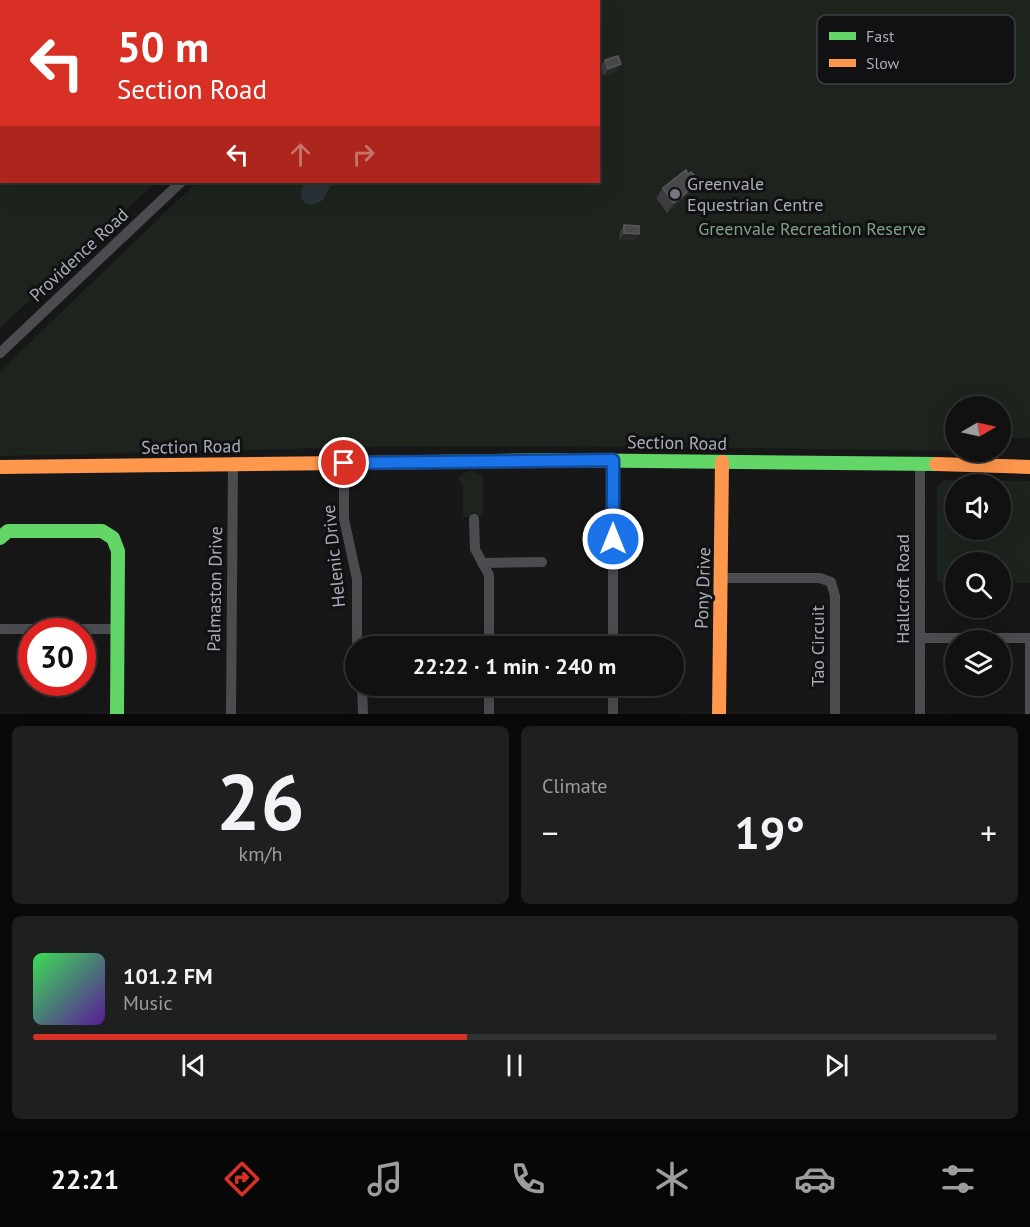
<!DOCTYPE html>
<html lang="en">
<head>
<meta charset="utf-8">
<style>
  :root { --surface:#111; --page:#1e1f1f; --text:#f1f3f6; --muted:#9c9d9f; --line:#303131; --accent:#d93025 }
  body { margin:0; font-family:"PT Sans",sans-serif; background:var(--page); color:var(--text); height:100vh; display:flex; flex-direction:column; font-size:22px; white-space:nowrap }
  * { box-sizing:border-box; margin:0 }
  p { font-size:20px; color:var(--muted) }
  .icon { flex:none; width:33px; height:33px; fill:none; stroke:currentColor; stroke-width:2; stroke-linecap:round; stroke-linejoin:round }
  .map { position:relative; height:714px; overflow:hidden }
  .side { display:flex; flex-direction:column; gap:12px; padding:12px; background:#090909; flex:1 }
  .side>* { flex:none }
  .top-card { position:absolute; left:0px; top:0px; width:600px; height:183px; box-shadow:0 6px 24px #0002,0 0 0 2px var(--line); background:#d93025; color:#fff; overflow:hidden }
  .needle { width:39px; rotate:81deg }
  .buttons { position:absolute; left:945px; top:396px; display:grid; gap:12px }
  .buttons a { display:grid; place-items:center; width:66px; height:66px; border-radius:50%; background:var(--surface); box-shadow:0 6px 24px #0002,0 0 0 2px var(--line); font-size:30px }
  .speed { position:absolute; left:18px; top:618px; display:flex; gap:12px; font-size:30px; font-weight:700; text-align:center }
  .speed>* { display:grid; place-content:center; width:78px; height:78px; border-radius:50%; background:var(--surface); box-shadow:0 6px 24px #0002,0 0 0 2px var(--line); line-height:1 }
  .speed .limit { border:9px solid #d22; background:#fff; color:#111 }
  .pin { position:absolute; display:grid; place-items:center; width:51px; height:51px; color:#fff; margin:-26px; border:3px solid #fff; border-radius:50%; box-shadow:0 2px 6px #0007 }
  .me { position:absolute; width:66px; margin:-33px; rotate:0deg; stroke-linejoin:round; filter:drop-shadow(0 0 4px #0008) }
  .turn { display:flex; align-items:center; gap:21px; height:126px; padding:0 18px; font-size:27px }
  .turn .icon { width:78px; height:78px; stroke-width:2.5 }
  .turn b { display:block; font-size:42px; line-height:51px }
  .lanes { display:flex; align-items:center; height:57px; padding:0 18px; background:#0003; justify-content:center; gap:30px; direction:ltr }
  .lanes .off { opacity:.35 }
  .big { font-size:45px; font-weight:600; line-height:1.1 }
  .side .card { flex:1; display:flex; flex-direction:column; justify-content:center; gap:9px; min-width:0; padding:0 21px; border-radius:9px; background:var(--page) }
  .side .dial { align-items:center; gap:0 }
  .dial b { font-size:78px; line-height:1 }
  .song { display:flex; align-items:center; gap:18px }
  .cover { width:72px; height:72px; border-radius:9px; background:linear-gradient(135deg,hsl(130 70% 55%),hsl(270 70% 35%)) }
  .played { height:6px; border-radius:3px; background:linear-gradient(90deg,var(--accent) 45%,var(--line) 45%) }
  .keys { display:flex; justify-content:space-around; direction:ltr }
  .heat { display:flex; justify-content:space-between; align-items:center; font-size:33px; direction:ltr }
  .side .tiles { flex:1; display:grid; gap:12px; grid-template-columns:1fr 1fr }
  .card:last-child { grid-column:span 2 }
  .trip { position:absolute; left:345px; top:636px; width:339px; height:60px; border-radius:30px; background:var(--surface); box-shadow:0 6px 24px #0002,0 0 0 2px var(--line); font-weight:600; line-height:60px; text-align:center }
  .dock { display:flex; height:96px; justify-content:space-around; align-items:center; background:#070707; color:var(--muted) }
  .dock .icon { width:42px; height:42px }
  .dock .current { color:var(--accent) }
  .dock b { font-size:27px; color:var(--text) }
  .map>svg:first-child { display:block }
</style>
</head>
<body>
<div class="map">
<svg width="1030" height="714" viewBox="0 0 1030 714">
  <rect width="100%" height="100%" fill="#171717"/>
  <g fill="#1d241e" fill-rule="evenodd">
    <path d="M0,0H342L2,2V182H156L0,328Z"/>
    <path d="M388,0H1030V438H1001L1000,406H956L955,451L683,447L405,446L0,456V371L197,182H598V2L387,1Z"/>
    <path d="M471,470L483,476V516L463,517V487L458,477Z"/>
    <path d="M944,480L1030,481V583H1001L1000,562H956L955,583H939L937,580V487ZM956,484H1000V530H956Z"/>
  </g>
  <path fill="#2a3239" d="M306,182H332V183L323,200L312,205L305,203C299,197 300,189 306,182Z"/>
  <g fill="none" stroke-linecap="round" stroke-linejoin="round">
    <g stroke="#4b4c50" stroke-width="10">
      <path d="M366,2L367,0"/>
      <path d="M0,353L181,182"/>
      <path d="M344,463V519L357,579V646"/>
      <path d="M474,519L475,549L489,575V646"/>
      <path d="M482,563L542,562"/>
      <path d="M721,578H820L831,582L835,596V714"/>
      <path d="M0,629H117"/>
      <path d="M920,638H1030"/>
      <path d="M613,646V460"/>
      <path d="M362,686L363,714"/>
      <path d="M489,686V714"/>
      <path d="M231,714L233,464"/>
      <path d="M613,714V686"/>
      <path d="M920,714V464"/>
      <path d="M1030,714V638"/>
    </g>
    <g stroke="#63d668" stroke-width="14">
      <path d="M429,462L553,460L936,464"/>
      <path d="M0,538L8,531H102L113,538L118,551L117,714"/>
    </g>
    <g stroke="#ff974d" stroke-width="14">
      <path d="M936,464L1030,467"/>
      <path d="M0,467L429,462"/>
      <path d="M719,714L722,462"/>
    </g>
  </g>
  <g fill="#3d3d3f">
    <path d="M605,60L616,71L604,76L600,67Z"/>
    <path d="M663,188L693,191L667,213L656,198Z"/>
    <path d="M624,225L634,240H619L620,232Z"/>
  </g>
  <g fill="#29292a">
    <path d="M621,64L616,71L604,76L608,69Z"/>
    <path d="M700,181L693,191L667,213L674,203Z"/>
    <path d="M624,233L639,234L634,240H619Z"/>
  </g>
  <g fill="#49494c" stroke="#58595d" stroke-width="1.5">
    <path d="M618,56L621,64L608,69L605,60Z"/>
    <path d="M686,170L688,174L691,172L700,181L674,203L663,188Z"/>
    <path d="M624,225L639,226V234L624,233Z"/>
  </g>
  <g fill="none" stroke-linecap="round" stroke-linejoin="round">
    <g stroke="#114b97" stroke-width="15">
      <path id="route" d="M344,463L613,460V539"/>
    </g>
    <use href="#route" stroke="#1a73e8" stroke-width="10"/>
  </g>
  <circle fill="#757880" stroke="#111113" stroke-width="2" cx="675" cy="194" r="6"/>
  <g text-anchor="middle" stroke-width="6" stroke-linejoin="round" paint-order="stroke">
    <g font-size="18" fill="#a8adb8" stroke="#111113" text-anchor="start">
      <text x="687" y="190">Greenvale<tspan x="687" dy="21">Equestrian Centre</tspan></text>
    </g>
    <g font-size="18" fill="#7fa381" stroke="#111113">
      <text x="812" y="235">Greenvale Recreation Reserve</text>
    </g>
    <g font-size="18" fill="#a8adb8" stroke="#111113">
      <text transform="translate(79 255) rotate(-43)" y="6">Providence Road</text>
      <text transform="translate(677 443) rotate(1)" y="6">Section Road</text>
      <text transform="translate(191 447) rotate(-1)" y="6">Section Road</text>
      <text transform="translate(334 556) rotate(-96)" y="6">Helenic Drive</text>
      <text transform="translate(703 588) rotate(-88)" y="6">Pony Drive</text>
      <text transform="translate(215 589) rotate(-89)" y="6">Palmaston Drive</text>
      <text transform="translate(903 589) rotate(-90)" y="6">Hallcroft Road</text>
      <text transform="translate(818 646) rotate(-90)" y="6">Tao Circuit</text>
    </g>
  </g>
  <rect x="817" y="15" width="198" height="69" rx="9" fill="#111113" stroke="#3e4045" stroke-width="1.5"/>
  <rect x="829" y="32" width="27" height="8" fill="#63d668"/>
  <rect x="829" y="59" width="27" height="8" fill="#ff974d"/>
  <g font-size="16" fill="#a8adb8">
    <text x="866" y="42">Fast</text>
    <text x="866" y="69">Slow</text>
  </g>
</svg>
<div class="buttons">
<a><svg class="needle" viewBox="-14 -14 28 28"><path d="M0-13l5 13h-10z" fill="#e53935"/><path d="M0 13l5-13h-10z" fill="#9c9d9f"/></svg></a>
<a><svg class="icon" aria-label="sound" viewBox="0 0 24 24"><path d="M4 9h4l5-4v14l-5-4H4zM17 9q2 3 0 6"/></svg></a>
<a><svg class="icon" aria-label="search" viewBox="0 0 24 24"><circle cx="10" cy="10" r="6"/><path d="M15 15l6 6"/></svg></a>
<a><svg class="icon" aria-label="layers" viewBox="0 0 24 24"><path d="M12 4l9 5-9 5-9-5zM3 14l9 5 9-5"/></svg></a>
</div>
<div class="speed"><div class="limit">30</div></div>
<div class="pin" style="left:344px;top:463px;background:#d93025"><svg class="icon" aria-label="arrive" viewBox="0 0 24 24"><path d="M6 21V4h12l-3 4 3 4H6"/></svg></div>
<svg class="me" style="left:613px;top:539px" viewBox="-20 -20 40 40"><circle r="17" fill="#1a73e8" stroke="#fff" stroke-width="3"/><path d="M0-11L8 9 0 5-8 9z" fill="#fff"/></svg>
<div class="trip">22:22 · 1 min · 240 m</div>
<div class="top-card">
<div class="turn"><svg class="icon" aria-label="left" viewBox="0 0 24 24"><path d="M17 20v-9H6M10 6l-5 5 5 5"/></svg><div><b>50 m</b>Section Road</div></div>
<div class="lanes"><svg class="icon" aria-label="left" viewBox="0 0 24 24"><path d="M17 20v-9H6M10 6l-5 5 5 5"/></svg><svg class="icon off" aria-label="ahead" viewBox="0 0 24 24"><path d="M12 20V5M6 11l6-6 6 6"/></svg><svg class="icon off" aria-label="right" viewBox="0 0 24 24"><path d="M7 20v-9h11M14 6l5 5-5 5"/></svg></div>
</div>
</div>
<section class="side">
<div class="tiles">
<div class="card dial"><b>26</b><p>km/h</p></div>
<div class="card"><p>Climate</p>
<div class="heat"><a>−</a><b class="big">19°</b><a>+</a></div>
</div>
<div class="card">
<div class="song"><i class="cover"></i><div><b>101.2 FM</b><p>Music</p></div></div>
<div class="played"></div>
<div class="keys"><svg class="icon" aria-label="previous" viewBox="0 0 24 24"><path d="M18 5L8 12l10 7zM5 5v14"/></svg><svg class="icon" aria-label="pause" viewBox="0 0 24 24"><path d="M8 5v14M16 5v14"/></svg><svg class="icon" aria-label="next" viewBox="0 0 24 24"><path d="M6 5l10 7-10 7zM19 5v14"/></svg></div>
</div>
</div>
</section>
<nav class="dock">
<b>22:21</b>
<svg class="icon current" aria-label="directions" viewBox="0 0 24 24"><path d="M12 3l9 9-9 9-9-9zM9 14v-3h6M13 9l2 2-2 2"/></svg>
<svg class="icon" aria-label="music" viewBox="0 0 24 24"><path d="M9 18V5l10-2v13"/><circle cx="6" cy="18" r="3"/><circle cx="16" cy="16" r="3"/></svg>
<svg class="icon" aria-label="phone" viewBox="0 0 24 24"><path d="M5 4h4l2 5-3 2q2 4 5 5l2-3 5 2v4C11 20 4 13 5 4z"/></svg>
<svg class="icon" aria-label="climate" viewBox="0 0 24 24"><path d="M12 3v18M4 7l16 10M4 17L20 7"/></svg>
<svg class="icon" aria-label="car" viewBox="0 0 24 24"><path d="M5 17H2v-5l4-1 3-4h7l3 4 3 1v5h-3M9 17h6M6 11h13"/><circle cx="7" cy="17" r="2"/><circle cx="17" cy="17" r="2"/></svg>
<svg class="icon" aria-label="filters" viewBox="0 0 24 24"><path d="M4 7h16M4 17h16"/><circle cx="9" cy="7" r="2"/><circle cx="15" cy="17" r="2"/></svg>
</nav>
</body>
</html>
